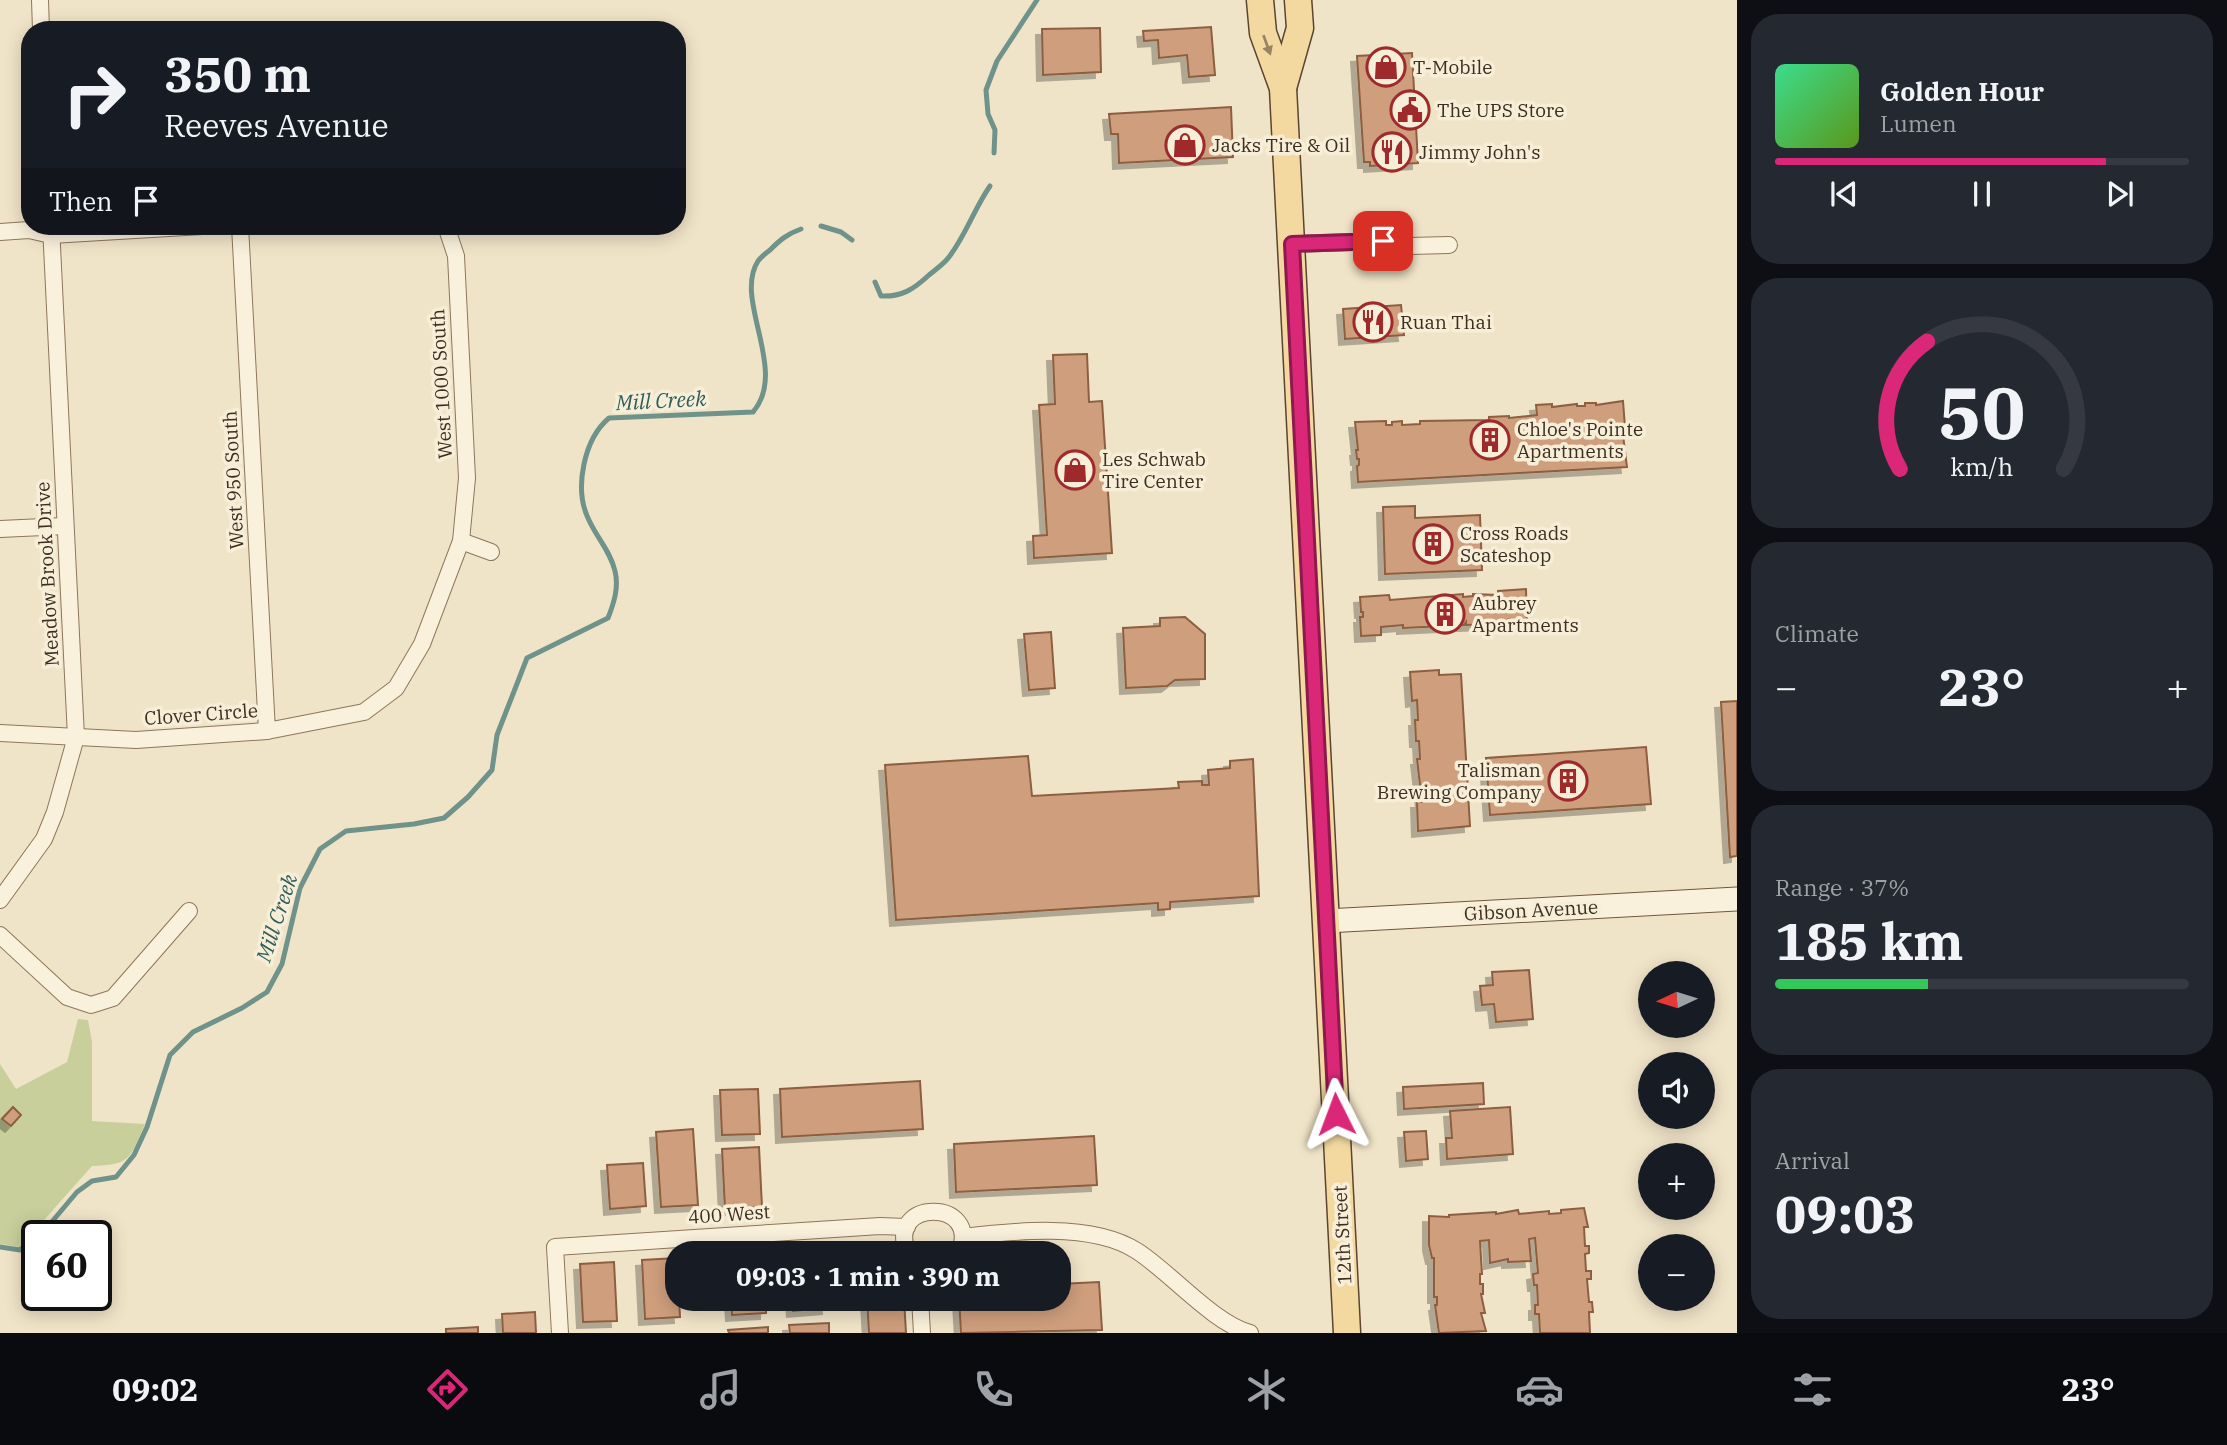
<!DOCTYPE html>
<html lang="en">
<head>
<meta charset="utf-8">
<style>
  :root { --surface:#171b24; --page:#242831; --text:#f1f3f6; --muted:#9ea1a6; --line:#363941; --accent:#db2777 }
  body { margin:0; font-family:"IBM Plex Serif",serif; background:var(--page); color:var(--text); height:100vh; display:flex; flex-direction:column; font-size:26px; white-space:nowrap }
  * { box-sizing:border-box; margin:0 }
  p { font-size:23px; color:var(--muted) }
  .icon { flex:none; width:38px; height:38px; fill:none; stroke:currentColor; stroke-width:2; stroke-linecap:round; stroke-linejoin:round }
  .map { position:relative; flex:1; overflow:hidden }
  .details { display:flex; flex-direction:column; gap:14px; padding:14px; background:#0d0f14; width:490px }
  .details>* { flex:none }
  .guide { position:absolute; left:21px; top:21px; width:665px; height:214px; border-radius:28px; box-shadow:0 4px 18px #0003; background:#171b24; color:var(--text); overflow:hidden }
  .needle { width:46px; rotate:266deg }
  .tools { position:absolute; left:1638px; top:961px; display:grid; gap:14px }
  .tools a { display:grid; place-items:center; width:77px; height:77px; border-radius:50%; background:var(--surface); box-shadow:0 4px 18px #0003; font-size:35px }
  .speed { position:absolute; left:21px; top:1220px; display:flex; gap:14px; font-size:35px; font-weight:700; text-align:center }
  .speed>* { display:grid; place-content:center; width:91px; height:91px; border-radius:50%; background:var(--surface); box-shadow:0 4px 18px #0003; line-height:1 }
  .speed .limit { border:4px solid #111; border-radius:10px; background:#fff; color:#111 }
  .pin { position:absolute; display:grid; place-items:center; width:60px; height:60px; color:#fff; margin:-30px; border-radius:14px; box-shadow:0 4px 10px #0006 }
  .me { position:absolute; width:77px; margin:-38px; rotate:357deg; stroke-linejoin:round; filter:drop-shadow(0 0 5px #0008) }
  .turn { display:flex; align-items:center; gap:24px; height:147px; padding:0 28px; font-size:32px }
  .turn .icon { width:91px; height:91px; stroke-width:2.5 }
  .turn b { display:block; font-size:49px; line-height:60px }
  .then { display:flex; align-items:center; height:66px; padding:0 28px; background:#0003; gap:14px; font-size:26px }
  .big { font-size:52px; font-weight:800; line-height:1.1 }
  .details .widget { flex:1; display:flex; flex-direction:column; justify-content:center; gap:10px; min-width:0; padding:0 24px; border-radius:28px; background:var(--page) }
  .details .dial { align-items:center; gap:0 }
  .dial svg { height:182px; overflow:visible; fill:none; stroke:var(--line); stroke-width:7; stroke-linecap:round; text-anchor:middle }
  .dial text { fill:var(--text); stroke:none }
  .song { display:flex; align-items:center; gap:21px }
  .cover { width:84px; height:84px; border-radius:10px; background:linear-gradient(135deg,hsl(150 70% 55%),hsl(90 70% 35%)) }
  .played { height:7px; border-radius:4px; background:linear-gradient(90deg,var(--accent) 80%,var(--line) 80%) }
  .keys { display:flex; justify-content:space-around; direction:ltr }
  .heat { display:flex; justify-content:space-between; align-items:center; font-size:38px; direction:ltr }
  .charge { height:10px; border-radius:5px; background:linear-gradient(90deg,#34c759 37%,var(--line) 0) }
  .trip { position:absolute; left:665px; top:1241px; width:406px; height:70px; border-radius:28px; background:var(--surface); box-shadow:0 4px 18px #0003; font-weight:800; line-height:70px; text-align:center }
  .tab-bar { display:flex; height:112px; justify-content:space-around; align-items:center; background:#090b0e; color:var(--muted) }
  .tab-bar .icon { width:49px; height:49px }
  .tab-bar .current { color:var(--accent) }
  .tab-bar b { font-size:32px; color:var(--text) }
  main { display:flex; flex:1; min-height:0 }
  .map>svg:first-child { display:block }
</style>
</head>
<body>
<main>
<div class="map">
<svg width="1737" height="1333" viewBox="0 0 1737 1333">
  <defs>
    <filter id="shadow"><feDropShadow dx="-6" dy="6" stdDeviation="0" flood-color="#0004"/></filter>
  </defs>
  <rect width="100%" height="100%" fill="#f0e4c8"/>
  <path fill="#c9cf9b" d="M78,1019L88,1020L92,1042V1121L145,1124C130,1158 131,1165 92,1166L20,1247L0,1244V1064L16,1089L67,1062Z"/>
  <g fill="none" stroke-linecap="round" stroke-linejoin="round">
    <g stroke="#6f938a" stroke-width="5">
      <path d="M994,153L995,130L988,114L986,90L997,61L1037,0"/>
      <path d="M821,226L841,232L852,240"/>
      <path d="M875,282L881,296C902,297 914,289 929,275C936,269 944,264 949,257C966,235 974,209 990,186"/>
      <path d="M37,1236L50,1224L77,1192L92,1181L116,1177L134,1155L147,1127L170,1055L193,1032L242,1008L267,992L282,964L300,888L320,849L346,831L414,824L444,818L468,797L492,770L497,735L527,658L608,618C614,603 619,587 615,571C610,550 596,537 588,518C574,488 584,439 609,418L753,412C789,370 733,300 758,261C761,257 766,253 770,250C780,240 787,234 801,229"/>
      <path d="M0,1247L20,1250L37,1236"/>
    </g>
  </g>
  <g fill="#cf9f7d" stroke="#8d5f41" stroke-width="2" filter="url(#shadow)">
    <path d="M1211,27L1215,75L1189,77L1187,55L1159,58L1158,40L1144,41L1143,31Z"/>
    <path d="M1100,28L1101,72L1043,75L1042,29Z"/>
    <path d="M1412,53L1418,163L1370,166V162H1364L1357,56Z"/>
    <path d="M1231,107L1233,157L1119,163L1118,134H1111L1109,114Z"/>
    <path d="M1401,305L1404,335L1345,339L1343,309Z"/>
    <path d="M1087,354L1089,402L1102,401L1112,553L1034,558L1033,536L1047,535L1039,405L1055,404L1053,355Z"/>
    <path d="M1623,401L1625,427H1622L1627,467L1358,482L1357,466L1359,465V459H1357L1356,450H1358L1355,422L1386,421V425H1392V422L1402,421V425L1420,424V421L1489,420V417L1509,416V418L1537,415L1536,405L1552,404V407L1577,404V406H1585V403H1596V405Z"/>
    <path d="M1415,506V518L1480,515L1482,570L1385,574L1383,507Z"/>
    <path d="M1526,589L1527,627L1510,628V619L1507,620V623L1466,625V622L1464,625L1447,626V623L1445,626L1403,628V625L1381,627V635L1361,636L1360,617H1363V612H1361L1360,597L1389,595L1390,600L1463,594V597L1473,596V594L1498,595V591Z"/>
    <path d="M1185,617L1205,634V679L1175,680L1167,686L1126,688L1123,628L1160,626V618Z"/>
    <path d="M1051,632L1055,688L1029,690L1024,634Z"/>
    <path d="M1439,670V675L1461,674L1470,826L1418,831L1417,802H1422L1417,759H1420L1419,741H1416L1415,720H1418L1417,700L1412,701L1410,672Z"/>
    <path d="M1737,701V856L1730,857L1721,702Z"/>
    <path d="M1646,747L1651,804L1490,815L1486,758Z"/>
    <path d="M1028,756L1032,796L1179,788L1178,782L1202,781V785H1209L1208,770L1230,768V761L1253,759L1259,896L1170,902V909L1158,910V903L896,920L885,765Z"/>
    <path d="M1529,970L1533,1019L1496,1022L1494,1004L1482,1005L1480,986L1493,985L1492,972Z"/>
    <path d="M920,1081L923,1129L782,1137L780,1089Z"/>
    <path d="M1483,1083L1484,1104L1404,1109L1403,1087Z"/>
    <path d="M758,1089L760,1134L722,1135L720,1090Z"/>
    <path d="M13,1107L21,1115L11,1126L2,1119Z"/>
    <path d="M1510,1107L1513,1154L1447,1159L1446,1138H1452L1450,1111Z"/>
    <path d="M693,1129L698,1205L661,1207L656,1132Z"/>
    <path d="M1426,1131L1428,1159L1406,1161L1404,1132Z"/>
    <path d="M1094,1136L1097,1185L956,1192L954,1144Z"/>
    <path d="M759,1147L762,1207L725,1209L722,1149Z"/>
    <path d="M643,1163L646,1206L610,1209L607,1165Z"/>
    <path d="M1584,1208L1588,1227H1584L1585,1246H1589V1253L1585,1254L1586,1271H1591V1279H1587L1589,1302H1592L1593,1312H1589L1590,1333H1540L1539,1314H1535V1305H1538L1537,1285H1534L1533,1274L1538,1273L1535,1238L1529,1239L1531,1261L1508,1262V1259L1490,1263L1489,1240L1480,1241L1482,1274H1480V1284H1483V1294H1481L1485,1313H1481L1486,1331L1439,1333L1435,1305H1437V1297H1434V1258H1432L1429,1245V1216L1449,1217V1215L1496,1212V1214L1518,1210L1519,1214L1549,1211V1214L1561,1213V1210Z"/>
    <path d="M824,1250V1253H789V1252Z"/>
    <path d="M677,1258L680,1317L645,1319L642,1260Z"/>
    <path d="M614,1262L617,1321L583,1322L580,1264Z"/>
    <path d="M1099,1282L1102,1330L961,1333L959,1298H1059V1284Z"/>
    <path d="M731,1298H766V1313L732,1315Z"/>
    <path d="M792,1298H827L828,1308L793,1311Z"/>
    <path d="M867,1298H904L906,1333H869Z"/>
    <path d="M535,1312L536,1333H503L502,1314Z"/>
    <path d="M829,1323V1333H790L789,1325Z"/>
    <path d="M478,1327V1333H446V1329Z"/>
    <path d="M768,1327V1333H729L728,1330Z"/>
  </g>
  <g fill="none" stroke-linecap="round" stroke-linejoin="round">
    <g stroke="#8d765c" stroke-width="18">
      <g id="street">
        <path d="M40,0L41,30"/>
        <path d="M240,226L267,731"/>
        <path d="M0,232L29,230L51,235L202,226"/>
        <path d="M1292,244L1383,241L1410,246L1449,245"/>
        <path d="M0,529L65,526"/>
        <path d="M461,541L491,552"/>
        <path d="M0,733L136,740L267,731L364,712L396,688L422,644L461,541L467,478L456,256L446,226"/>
        <path d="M0,900L44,839L55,812L76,737L51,226"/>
        <path d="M0,935L67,997L91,1005L113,998L189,911"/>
        <path d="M963,1237C1013,1231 1092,1222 1137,1251C1170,1272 1213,1323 1250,1333"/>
        <path d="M908,1253C884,1198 983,1198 959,1253"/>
        <path d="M920,1298L922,1333"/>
        <path d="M560,1333L555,1247L880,1226L907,1227"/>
      </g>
    </g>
    <g stroke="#6f573f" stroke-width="25">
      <path id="secondary" d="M1326,921L1737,899"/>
    </g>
    <g stroke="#5b4430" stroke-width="29">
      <g id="primary">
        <path d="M1260,0L1263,33L1283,88L1347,1333"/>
        <path d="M1283,88L1300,28L1298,0"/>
      </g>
    </g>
    <use href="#street" stroke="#faf1dc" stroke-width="16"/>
    <use href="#secondary" stroke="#faf1dc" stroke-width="23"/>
    <use href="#primary" stroke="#f3d9a0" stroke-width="26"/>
  </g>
  <defs><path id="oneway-solid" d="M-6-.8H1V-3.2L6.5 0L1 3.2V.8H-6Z" transform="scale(1.75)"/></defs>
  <use fill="#988460" href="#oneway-solid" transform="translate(1267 45) rotate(70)"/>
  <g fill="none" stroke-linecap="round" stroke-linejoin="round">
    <g stroke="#8e194d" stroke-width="18">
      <path id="route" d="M1336,1114L1292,244L1383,241"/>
    </g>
    <use href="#route" stroke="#db2777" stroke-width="12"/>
  </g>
  <defs>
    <g id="shop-ring" transform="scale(2.0125)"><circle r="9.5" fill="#f7eed8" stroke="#9e2a2b" stroke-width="1.5"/><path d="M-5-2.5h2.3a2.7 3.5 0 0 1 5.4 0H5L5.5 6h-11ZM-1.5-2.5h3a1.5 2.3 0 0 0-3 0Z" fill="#9e2a2b"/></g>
    <g id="civic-ring" transform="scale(2.0125)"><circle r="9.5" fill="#f7eed8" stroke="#9e2a2b" stroke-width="1.5"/><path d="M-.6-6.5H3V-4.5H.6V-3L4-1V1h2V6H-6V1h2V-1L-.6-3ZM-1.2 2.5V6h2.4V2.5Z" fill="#9e2a2b"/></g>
    <g id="restaurant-ring" transform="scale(2.0125)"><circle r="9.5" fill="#f7eed8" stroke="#9e2a2b" stroke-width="1.5"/><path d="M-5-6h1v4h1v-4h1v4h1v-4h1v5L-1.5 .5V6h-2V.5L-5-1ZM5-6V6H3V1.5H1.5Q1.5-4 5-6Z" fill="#9e2a2b"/></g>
    <g id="building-ring" transform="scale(2.0125)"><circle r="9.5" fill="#f7eed8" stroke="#9e2a2b" stroke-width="1.5"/><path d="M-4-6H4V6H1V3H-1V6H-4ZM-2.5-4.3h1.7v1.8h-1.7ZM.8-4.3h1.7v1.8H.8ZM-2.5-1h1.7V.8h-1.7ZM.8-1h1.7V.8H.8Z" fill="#9e2a2b"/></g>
  </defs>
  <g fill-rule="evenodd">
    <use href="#shop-ring" x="1386" y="67"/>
    <use href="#civic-ring" x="1410" y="110"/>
    <use href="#shop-ring" x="1185" y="145"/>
    <use href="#restaurant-ring" x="1392" y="152"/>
    <use href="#restaurant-ring" x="1373" y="322"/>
    <use href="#building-ring" x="1490" y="440"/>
    <use href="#shop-ring" x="1075" y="470"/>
    <use href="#building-ring" x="1433" y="544"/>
    <use href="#building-ring" x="1445" y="614"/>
    <use href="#building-ring" x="1568" y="781"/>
  </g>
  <g text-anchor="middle" stroke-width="7" stroke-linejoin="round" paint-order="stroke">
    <g font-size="19" fill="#3d2e20" stroke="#f7eed8" text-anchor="start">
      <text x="1413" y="74">T-Mobile</text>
      <text x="1437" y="117">The UPS Store</text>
      <text x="1212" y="152">Jacks Tire &amp; Oil</text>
      <text x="1419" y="159">Jimmy John's</text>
      <text x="1400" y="329">Ruan Thai</text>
      <text x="1517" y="436">Chloe's Pointe<tspan x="1517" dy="22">Apartments</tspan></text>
      <text x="1102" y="466">Les Schwab<tspan x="1102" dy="22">Tire Center</tspan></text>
      <text x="1460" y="540">Cross Roads<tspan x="1460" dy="22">Scateshop</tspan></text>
      <text x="1472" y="610">Aubrey<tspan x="1472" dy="22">Apartments</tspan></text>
      <text x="1541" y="777" text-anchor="end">Talisman<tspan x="1541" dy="22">Brewing Company</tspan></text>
    </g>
    <g font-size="19" fill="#3d2e20" stroke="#f7eed8">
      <text transform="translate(441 384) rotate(-93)" y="7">West 1000 South</text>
      <text transform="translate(233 480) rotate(-93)" y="7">West 950 South</text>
      <text transform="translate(47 574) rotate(-93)" y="7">Meadow Brook Drive</text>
      <text transform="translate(201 714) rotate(-4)" y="7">Clover Circle</text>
      <text transform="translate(1531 910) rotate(-3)" y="7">Gibson Avenue</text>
      <text transform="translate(729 1214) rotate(-4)" y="7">400 West</text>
      <text transform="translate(1342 1235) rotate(-93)" y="7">12th Street</text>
    </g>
    <g font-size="21" font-style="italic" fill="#2f5d5a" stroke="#f7eed8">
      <text transform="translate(661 401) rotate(-3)" y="7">Mill Creek</text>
      <text transform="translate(277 918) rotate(-72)" y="7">Mill Creek</text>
    </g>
  </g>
</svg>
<div class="tools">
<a><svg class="needle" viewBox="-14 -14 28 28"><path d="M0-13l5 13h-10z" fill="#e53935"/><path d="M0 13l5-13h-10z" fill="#9ea1a6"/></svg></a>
<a><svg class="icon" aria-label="sound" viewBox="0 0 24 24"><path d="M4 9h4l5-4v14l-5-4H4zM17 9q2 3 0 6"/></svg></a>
<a>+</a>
<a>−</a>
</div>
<div class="speed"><div class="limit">60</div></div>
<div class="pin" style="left:1383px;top:241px;background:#d93025"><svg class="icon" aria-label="arrive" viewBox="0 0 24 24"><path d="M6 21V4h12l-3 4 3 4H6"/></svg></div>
<svg class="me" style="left:1336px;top:1114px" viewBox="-20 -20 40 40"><path d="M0-17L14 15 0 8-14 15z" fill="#db2777" stroke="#fff" stroke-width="4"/></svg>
<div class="trip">09:03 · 1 min · 390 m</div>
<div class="guide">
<div class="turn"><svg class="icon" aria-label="right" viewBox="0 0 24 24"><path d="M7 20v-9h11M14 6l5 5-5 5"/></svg><div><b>350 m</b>Reeves Avenue</div></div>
<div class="then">Then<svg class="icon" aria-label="arrive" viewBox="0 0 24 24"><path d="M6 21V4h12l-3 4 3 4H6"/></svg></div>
</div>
</div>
<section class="details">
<div class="widget">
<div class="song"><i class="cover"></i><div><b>Golden Hour</b><p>Lumen</p></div></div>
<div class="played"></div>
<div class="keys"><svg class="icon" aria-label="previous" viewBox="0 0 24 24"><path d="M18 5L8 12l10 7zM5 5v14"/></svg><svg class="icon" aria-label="pause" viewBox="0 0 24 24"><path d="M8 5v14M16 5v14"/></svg><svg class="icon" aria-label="next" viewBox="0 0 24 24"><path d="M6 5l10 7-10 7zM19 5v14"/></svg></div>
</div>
<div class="widget dial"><svg viewBox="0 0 100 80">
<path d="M14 69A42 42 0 1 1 86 69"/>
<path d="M14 69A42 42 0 0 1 26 13" stroke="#db2777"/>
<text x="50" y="56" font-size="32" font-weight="700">50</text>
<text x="50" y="72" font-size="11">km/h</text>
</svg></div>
<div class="widget"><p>Climate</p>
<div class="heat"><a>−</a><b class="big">23°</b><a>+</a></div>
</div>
<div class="widget"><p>Range · 37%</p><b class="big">185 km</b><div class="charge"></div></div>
<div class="widget"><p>Arrival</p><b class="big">09:03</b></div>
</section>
</main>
<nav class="tab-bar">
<b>09:02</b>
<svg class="icon current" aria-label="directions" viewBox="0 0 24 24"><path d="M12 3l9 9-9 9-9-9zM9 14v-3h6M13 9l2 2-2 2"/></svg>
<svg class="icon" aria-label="music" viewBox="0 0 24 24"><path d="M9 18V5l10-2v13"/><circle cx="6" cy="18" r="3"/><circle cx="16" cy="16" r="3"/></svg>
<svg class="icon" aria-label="phone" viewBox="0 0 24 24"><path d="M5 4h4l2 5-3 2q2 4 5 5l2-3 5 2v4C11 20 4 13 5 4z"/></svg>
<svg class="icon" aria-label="climate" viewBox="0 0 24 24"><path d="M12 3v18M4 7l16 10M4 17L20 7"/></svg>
<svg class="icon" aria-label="car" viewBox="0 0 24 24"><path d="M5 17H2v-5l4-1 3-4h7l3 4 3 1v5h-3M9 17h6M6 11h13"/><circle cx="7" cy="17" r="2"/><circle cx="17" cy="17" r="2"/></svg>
<svg class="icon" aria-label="filters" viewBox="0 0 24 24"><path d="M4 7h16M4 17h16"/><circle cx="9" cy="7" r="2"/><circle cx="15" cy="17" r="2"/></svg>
<b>23°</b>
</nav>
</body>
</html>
